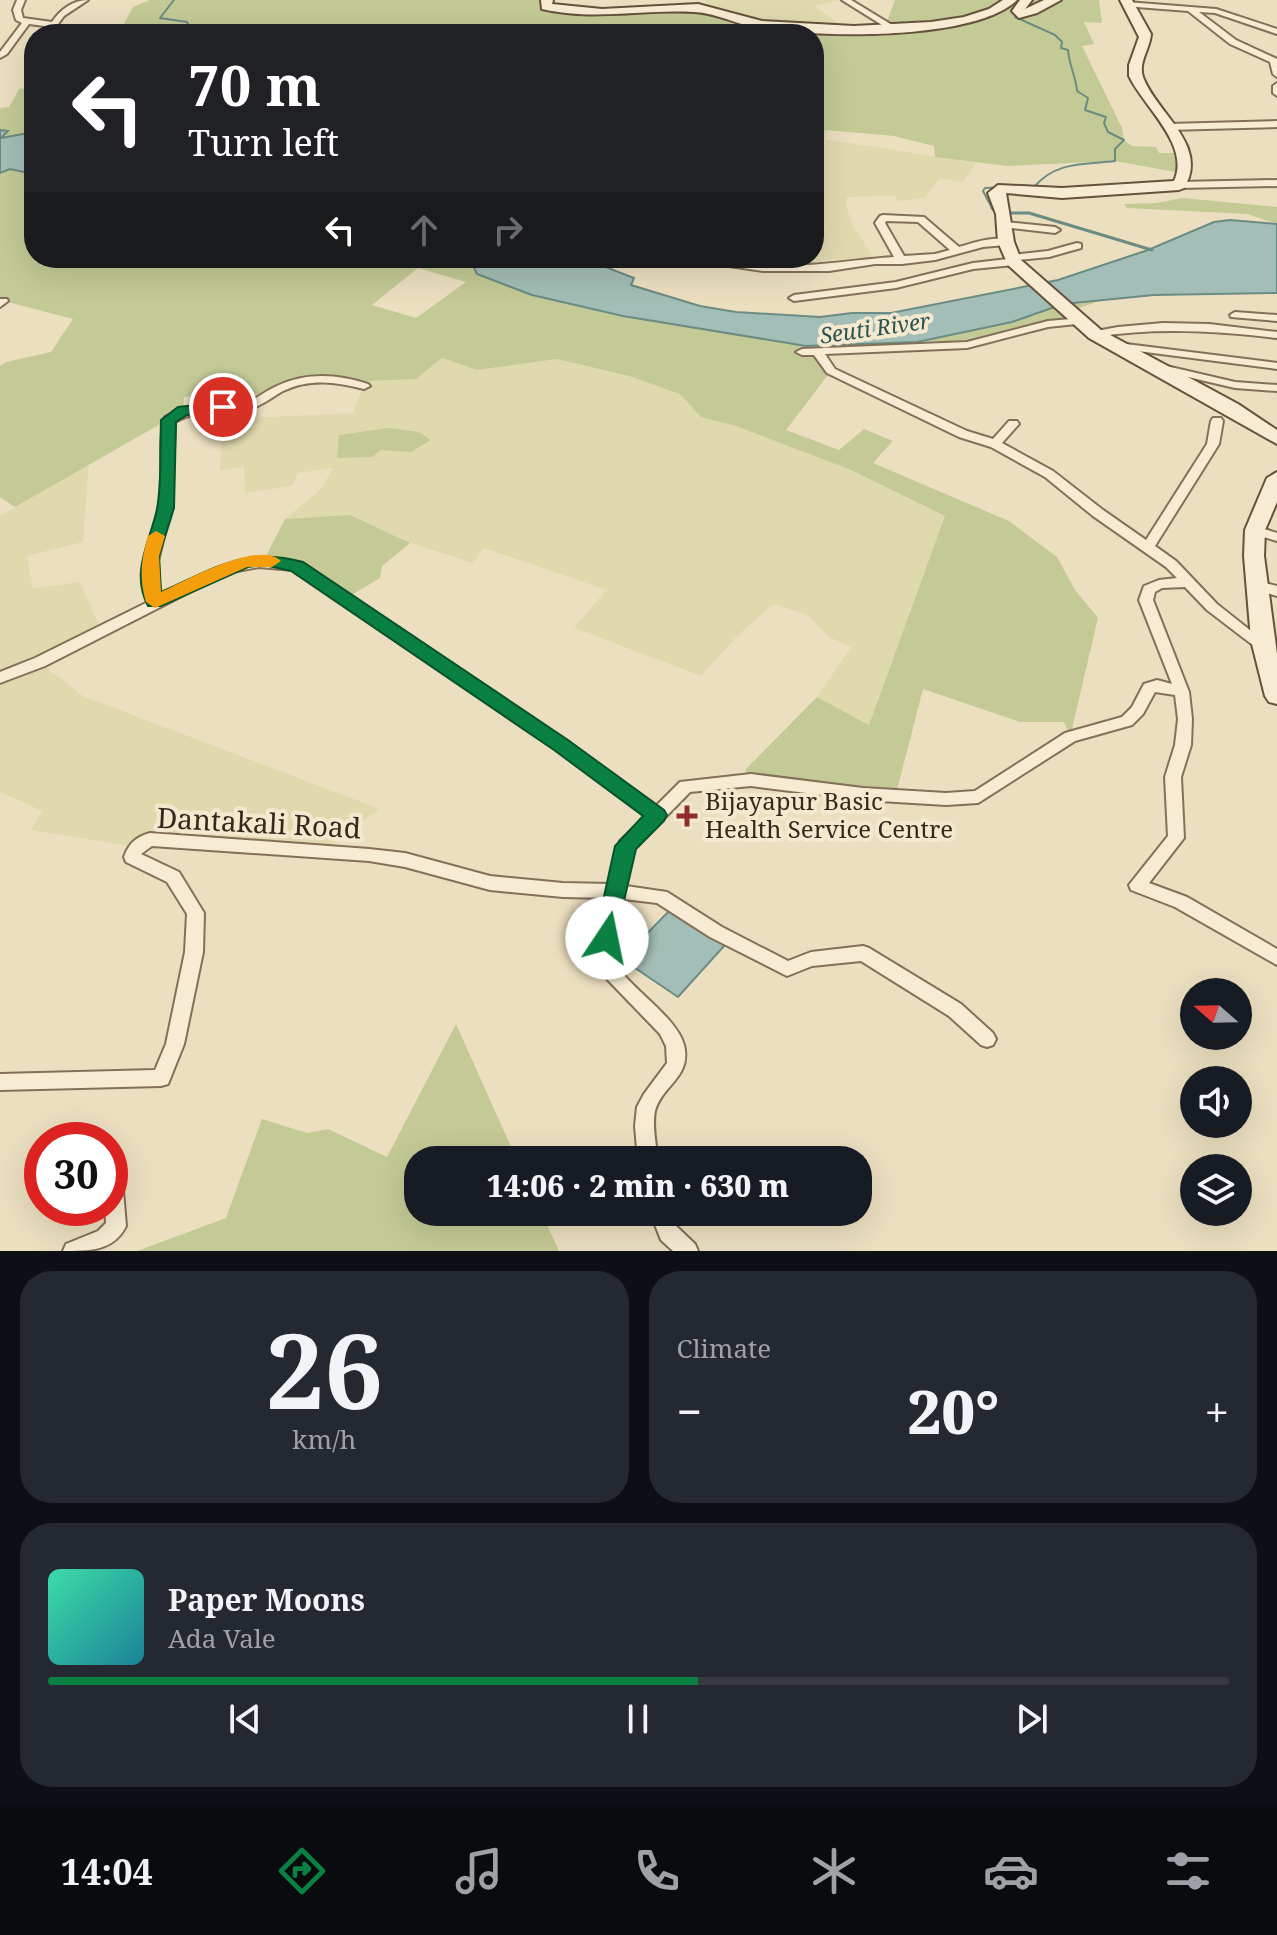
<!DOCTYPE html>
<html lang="en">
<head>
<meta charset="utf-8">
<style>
  :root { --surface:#171b24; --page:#242831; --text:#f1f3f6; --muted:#9ea1a6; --line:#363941; --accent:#0b8043 }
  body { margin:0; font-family:"Noto Serif",serif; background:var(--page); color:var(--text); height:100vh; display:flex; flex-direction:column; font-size:30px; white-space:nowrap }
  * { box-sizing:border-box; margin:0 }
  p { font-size:26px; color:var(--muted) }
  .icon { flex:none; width:44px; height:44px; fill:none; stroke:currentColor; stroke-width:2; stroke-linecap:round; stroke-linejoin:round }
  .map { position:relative; height:1251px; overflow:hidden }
  .drawer { display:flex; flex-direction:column; gap:20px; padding:20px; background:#0d0f14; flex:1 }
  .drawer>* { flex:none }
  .banner { position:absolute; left:24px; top:24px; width:800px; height:244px; border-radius:32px; box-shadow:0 8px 32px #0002; background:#202124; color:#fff; overflow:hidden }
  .needle { width:52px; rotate:290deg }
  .buttons { position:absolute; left:1180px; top:978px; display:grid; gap:16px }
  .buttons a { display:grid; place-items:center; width:72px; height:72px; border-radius:50%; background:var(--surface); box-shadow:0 8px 32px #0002; font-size:40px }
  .speed { position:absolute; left:24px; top:1122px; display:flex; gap:16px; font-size:40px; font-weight:700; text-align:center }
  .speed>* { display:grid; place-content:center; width:104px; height:104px; border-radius:50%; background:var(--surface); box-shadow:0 8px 32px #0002; line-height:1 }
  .speed .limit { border:12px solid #d22; background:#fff; color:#111 }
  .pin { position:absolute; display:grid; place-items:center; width:68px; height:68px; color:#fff; margin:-34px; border:4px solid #fff; border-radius:50%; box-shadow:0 2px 8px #0007 }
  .me { position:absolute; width:88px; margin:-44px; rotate:11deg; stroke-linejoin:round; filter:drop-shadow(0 0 6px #0008) }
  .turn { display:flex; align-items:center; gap:28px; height:168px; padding:0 32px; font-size:36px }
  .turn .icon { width:104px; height:104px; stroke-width:2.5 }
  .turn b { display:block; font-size:56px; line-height:68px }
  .lanes { display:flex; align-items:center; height:76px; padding:0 32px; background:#0003; justify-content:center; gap:40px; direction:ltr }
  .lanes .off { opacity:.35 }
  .big { font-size:60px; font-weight:800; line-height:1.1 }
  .drawer .tile { flex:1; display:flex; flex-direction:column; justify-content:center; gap:12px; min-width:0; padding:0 28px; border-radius:32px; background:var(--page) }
  .drawer .dial { align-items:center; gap:0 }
  .dial b { font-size:104px; line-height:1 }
  .song { display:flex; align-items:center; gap:24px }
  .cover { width:96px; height:96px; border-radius:12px; background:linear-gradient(135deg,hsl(160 70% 55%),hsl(190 70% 35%)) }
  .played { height:8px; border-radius:4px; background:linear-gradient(90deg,var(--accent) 55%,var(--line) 55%) }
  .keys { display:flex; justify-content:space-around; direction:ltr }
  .heat { display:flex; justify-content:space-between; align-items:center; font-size:44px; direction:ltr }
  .drawer .tiles { flex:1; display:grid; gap:20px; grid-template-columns:1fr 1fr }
  .tile:last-child { grid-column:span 2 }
  .trip { position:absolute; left:404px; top:1146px; width:468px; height:80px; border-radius:32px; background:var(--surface); box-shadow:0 8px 32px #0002; font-weight:800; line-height:80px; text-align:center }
  .dock { display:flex; height:128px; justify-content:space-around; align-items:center; background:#090b0e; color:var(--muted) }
  .dock .icon { width:56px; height:56px }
  .dock .current { color:var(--accent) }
  .dock b { font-size:36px; color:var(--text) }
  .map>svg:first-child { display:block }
</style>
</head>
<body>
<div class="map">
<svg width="1277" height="1251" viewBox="0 0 1277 1251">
  <rect width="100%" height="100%" fill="#ecdfc0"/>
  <g fill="#e1d9ae">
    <path d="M705,0H841L815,6L849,30L782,28L707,9Z"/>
    <path d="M814,129L828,130L825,139L976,163L963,182L940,178L925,198L898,201L894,196L847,197L846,206L852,223L875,261L848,266L839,259L822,260L823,265H808L805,258H814Z"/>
    <path d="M442,358L477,370L557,359L629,376L681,394L701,417L736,426L851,470L946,516L869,725L817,697L851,647L829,637L808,615L774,604L738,635L701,676L574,628L606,590L484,548L473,563L410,543L350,515L285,519L321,489L333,468L298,473L292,486L245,493L244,467L220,470L223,407L247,406V418L353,413L365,381L416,379Z"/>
    <path d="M89,462L83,542L27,556L33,588L80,582L101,631L40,663L83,696L380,809L322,851L150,839L136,847L31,830L42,811L0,792V516Z"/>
  </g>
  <g fill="#c3ca95" fill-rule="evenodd">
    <path d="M150,0H546L544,4L581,11L697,7L744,22L849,30L886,24L895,0H1099L1102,23L1084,22L1094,44L1082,46L1122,128L1124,140L1132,146L1156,147L1159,153H1183L1186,174L1115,161L1007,166L935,157L934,146L894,136L814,129V34H122L121,29L133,7Z"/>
    <path d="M34,88V132L0,138L7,131L0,130V108L9,107L19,89Z"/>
    <path d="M10,169L34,174V258H469L477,274L532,295L623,316L806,346L917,342L1012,322L1063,304L1102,300L1071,311L1082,321L1048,324L967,345L819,353L831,371L786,430L839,450L864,429L893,441L873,463L1009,521L1057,557L1075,590L1098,618L1070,737L1064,722H1020L923,689L896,794L751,780L745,770L817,697L869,725L945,516L851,470L736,426L701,417L680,394L629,376L557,359L477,370L442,358L416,379L366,381L364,386L320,379L269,394L184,397L183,411L15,507L0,497V366L6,362L51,352L73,319L0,300V173ZM418,268L466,282L416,318L372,305Z"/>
    <path d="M1183,198L1277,207V224L1247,214L1127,208L1124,204L1156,203Z"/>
    <path d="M388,428L419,432L431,440L411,452L381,450L372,457L337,458L339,435Z"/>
    <path d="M350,515L410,543L382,566L380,578L345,599L297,566L264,560L285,519Z"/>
    <path d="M456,1024L517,1160H418V1212H541L559,1251H137L226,1218L262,1119L307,1133L328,1129L387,1157Z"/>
  </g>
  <g fill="#a3beb6" stroke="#6b8c83" stroke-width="2">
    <path d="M0,130L8,131L1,138L34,132V174L10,169L0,173Z"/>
    <path d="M1230,220L1277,224V293L1154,295L1063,304L1012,322L917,342L806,346L623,316L532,295L477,274L469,258H560L567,262L598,264L634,278L631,285L700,306L736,312L820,317L852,313H891L1058,280L1148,250L1214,222Z"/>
    <path d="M671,909L725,945L678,997L622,959Z"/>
  </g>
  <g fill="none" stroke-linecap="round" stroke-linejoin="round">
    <g stroke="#6b8c83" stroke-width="2">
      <path d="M174,0L160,18L187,22L193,34"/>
      <path d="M993,210L983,191L985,188L1035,186C1057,161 1084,165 1115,161V149L1124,140L1108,132L1104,123L1106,117L1085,110L1088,98L1077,91C1076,76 1069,66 1068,50L1061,48L1062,42L1055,35L1015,17"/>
    </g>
    <g stroke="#6b8c83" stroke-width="3">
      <path d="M992,208L998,212"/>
      <path d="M1007,213H1029L1152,250"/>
    </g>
    <g stroke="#847059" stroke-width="4">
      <g id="street">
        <path d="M17,0H25L21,10L23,18L52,22C60,10 73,0 88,0L64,16L58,24L71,34H62L52,27L29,24L7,54L0,58V52L22,23L16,20L13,10Z"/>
        <path d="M842,0H851L897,28L890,30Z"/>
        <path d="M1127,2L1216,9L1277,29V34L1215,13L1199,12L1236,40L1277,59V77L1273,74L1270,62L1230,44L1188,11L1124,6L1123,4Z"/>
        <path d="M1277,83V96L1273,93V86Z"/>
        <path d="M1277,121V127L1168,130L1164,127L1168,124Z"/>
        <path d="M1277,180V186L1179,188L1174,185L1179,182Z"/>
        <path d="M883,215L924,217L959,247C974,243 997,234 1011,242L1006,245L983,247L935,260L902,264H875L829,271H763L695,261L690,258C715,258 739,263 764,265C810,268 850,260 894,257L875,223L880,216ZM886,221L918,222L950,250L935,254L904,256L885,223Z"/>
        <path d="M1006,222L1055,227L1060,230L1055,233L1002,227L1001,225Z"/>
        <path d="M1077,243L1081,244V248L1049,257L1018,260V264L1014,265L973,269L896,288L794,301L789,298L794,295L896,282L973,263L1008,259V256L1012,255L1048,251Z"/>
        <path d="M0,299H7L8,301L0,307Z"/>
        <path d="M1235,312L1277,315V321L1231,317L1230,315Z"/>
        <path d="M1082,318L1087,321L1086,323L1048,327L967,348L825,354L835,369L967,431L993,439L1009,421H1017L1019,424L1002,443L1053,471L1103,510L1146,540L1207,444L1211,421L1213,418H1221L1223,421L1219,444L1155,546L1176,561L1217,604L1270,646L1263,651L1258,649L1207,610L1185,587L1162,588L1155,592L1153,600L1189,692L1192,719L1191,745L1181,777L1184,838L1149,883L1187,897L1277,949V965L1175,907L1131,890L1129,885L1168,836L1165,777L1175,745L1178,719L1175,695L1155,692L1143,714L1132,725L1075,741L978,803L946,805L863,800L751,786L690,792L634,849L626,886L667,892L722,927L788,961L811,952L863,946L869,948L961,1004L993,1033L996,1039L993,1045L987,1047L981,1045L949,1016L861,961L812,966L787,976L710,937L657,903L624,899C620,916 613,936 613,954C614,979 676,1013 684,1045C692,1077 662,1085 655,1111C652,1126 656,1145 658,1160H638L635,1126L637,1107L644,1094L667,1063L666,1046L660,1034L607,979L595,956L607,898L563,897L490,890L405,867L369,861L152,846L141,854L179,872L204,913L203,952L184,1044L168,1084L161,1086L0,1090V1074L155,1070L166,1044L185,952L187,914L167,882L126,862L124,857C129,843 136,837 150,833L369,849L405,853L490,876L563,883L610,884L620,841L646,816L556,749L293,570L259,567L227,573L45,666L0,683V672L35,658L148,602C139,559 156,538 160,498C163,474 158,439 165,417C191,403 216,409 244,403C256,400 265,391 277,386C306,372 338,374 368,384L370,386L364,389C337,382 310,378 283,391C272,397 262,406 249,409C224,415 198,408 175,422L172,503L158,561L160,595C209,571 245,549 302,563L566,741L656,806L680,782L751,774L863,788L946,793L975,791L1065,733L1122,717L1132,707L1144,684L1157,680L1172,684L1139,600L1144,586L1159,580L1177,578L1166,567L1093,516L1045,477L991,447L959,437L827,373L814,355H802L796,352L802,349L967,342L1048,321Z"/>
        <path d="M1163,323L1209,324L1277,332V338C1216,331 1156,327 1095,337L1089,334L1091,332L1118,327Z"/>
        <path d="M1118,343L1277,363V369L1114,348V344Z"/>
        <path d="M1162,365L1235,382L1277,385V391L1235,388L1158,370L1156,368Z"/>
        <path d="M1255,526L1277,533V541L1250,533L1248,530L1250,527Z"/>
        <path d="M1257,581L1277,586V596L1252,589L1250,586L1252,583Z"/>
        <path d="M110,1170L119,1172L122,1179L126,1226C114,1251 89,1251 63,1251L66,1244L98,1231L106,1223L105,1208H110Z"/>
        <path d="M650,1212H670L676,1226L695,1244L698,1251H673L661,1240Z"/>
      </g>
    </g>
    <g stroke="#66513c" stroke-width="4">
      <g id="secondary">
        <path d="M541,0H553L552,4L602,9L698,4L762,21L854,26L931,22L964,17L989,9L1003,0H1017C975,41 817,38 760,28C737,25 717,13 694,12C642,9 593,21 542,9Z"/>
        <path d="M1020,0H1032L1025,9L1044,0H1061L1037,13L1019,18L1012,11Z"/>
        <path d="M1120,0H1132L1151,34C1150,49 1138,62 1143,77C1156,113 1210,145 1184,188L1179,190L1062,198L1006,193L1014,242L1021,260L1101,330L1238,404L1277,430V444L1089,338L1008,265L998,242L996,214L988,193L998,185L1062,188L1174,181C1191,145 1143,106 1129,76V65L1139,37Z"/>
        <path d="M1277,472V502L1265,530L1264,556L1277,654V704L1269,702L1265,696L1251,640L1244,556L1245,530L1267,478Z"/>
      </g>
    </g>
    <use href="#street" fill="#f7ecd3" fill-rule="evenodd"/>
    <use href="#secondary" fill="#f7ecd3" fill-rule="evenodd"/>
  </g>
  <path fill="#0b8043" stroke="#07532c" stroke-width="2" d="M223,402L228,404V410L187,415L176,422L174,508L159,556L161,592C214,569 243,546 303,562L568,740L664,810L667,815L664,821L636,849L614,944L607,947L599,944L595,938L615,846L643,816L554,750L291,571L264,565L248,567L161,606H148C130,572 150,542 157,509C162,481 160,449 161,420L178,407Z"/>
  <path fill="#f59e0b" d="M156,531L165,536L159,556L161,592C185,581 259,539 281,561L272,567H247L155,608L146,602C139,578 141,560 148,536Z"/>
  <path fill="#912b2c" stroke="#f4e9cf" stroke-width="3" d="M683 804h8v8h8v8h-8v8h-8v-8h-8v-8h8z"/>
  <g text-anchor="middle" stroke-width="8" stroke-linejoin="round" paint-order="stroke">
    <g font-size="22" font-style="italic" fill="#2c5451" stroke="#f4e9cf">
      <text transform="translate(875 328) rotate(-8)" y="8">Seuti River</text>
    </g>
    <g font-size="24" fill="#35281d" stroke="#f4e9cf" text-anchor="start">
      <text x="705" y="810">Bijayapur Basic<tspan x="705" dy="28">Health Service Centre</tspan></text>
    </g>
    <g font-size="28" fill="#35281d" stroke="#f4e9cf">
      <text transform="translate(259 823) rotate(3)" y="10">Dantakali Road</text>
    </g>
  </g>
</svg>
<div class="buttons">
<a><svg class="needle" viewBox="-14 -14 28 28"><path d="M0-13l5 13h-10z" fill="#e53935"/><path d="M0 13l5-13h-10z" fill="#9ea1a6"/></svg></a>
<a><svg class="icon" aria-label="sound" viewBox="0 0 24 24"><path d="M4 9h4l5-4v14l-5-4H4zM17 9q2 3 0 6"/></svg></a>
<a><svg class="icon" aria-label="layers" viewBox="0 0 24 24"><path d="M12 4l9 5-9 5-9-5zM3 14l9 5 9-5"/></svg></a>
</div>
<div class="speed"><div class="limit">30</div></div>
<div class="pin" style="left:223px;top:407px;background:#d93025"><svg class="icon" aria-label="arrive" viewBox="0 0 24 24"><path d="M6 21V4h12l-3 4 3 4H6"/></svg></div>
<svg class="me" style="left:607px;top:938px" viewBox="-20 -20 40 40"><circle r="19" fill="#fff"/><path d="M0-13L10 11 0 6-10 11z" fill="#0b8043"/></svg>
<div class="trip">14:06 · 2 min · 630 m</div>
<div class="banner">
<div class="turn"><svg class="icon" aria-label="left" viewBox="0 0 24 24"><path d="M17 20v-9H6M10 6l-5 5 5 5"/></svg><div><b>70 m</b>Turn left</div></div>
<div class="lanes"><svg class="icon" aria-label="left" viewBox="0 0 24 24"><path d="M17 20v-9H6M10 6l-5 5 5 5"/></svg><svg class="icon off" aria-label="ahead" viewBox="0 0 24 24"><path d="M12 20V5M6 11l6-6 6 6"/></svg><svg class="icon off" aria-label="right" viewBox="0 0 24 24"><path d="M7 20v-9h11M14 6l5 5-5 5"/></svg></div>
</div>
</div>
<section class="drawer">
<div class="tiles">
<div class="tile dial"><b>26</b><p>km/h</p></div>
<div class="tile"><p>Climate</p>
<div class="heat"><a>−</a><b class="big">20°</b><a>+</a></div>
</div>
<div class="tile">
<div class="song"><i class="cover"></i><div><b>Paper Moons</b><p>Ada Vale</p></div></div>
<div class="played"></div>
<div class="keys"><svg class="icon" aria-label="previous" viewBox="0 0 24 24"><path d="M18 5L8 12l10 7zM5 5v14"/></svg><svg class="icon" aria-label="pause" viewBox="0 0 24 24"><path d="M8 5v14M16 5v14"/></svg><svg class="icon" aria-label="next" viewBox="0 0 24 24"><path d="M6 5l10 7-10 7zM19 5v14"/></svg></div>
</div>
</div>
</section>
<nav class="dock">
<b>14:04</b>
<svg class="icon current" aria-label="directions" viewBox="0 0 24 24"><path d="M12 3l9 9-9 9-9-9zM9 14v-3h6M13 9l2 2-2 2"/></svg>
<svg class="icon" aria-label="music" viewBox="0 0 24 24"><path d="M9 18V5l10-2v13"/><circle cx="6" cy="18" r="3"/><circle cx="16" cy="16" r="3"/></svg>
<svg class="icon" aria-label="phone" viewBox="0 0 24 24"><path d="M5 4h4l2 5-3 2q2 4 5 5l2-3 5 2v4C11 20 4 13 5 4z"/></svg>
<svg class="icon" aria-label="climate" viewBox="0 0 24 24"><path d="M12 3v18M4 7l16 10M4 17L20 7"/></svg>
<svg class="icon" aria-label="car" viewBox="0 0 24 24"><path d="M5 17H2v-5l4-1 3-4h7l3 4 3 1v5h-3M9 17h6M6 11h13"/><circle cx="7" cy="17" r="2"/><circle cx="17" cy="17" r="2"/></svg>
<svg class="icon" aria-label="filters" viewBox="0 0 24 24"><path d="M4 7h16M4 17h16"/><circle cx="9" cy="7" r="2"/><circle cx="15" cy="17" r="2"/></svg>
</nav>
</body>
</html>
